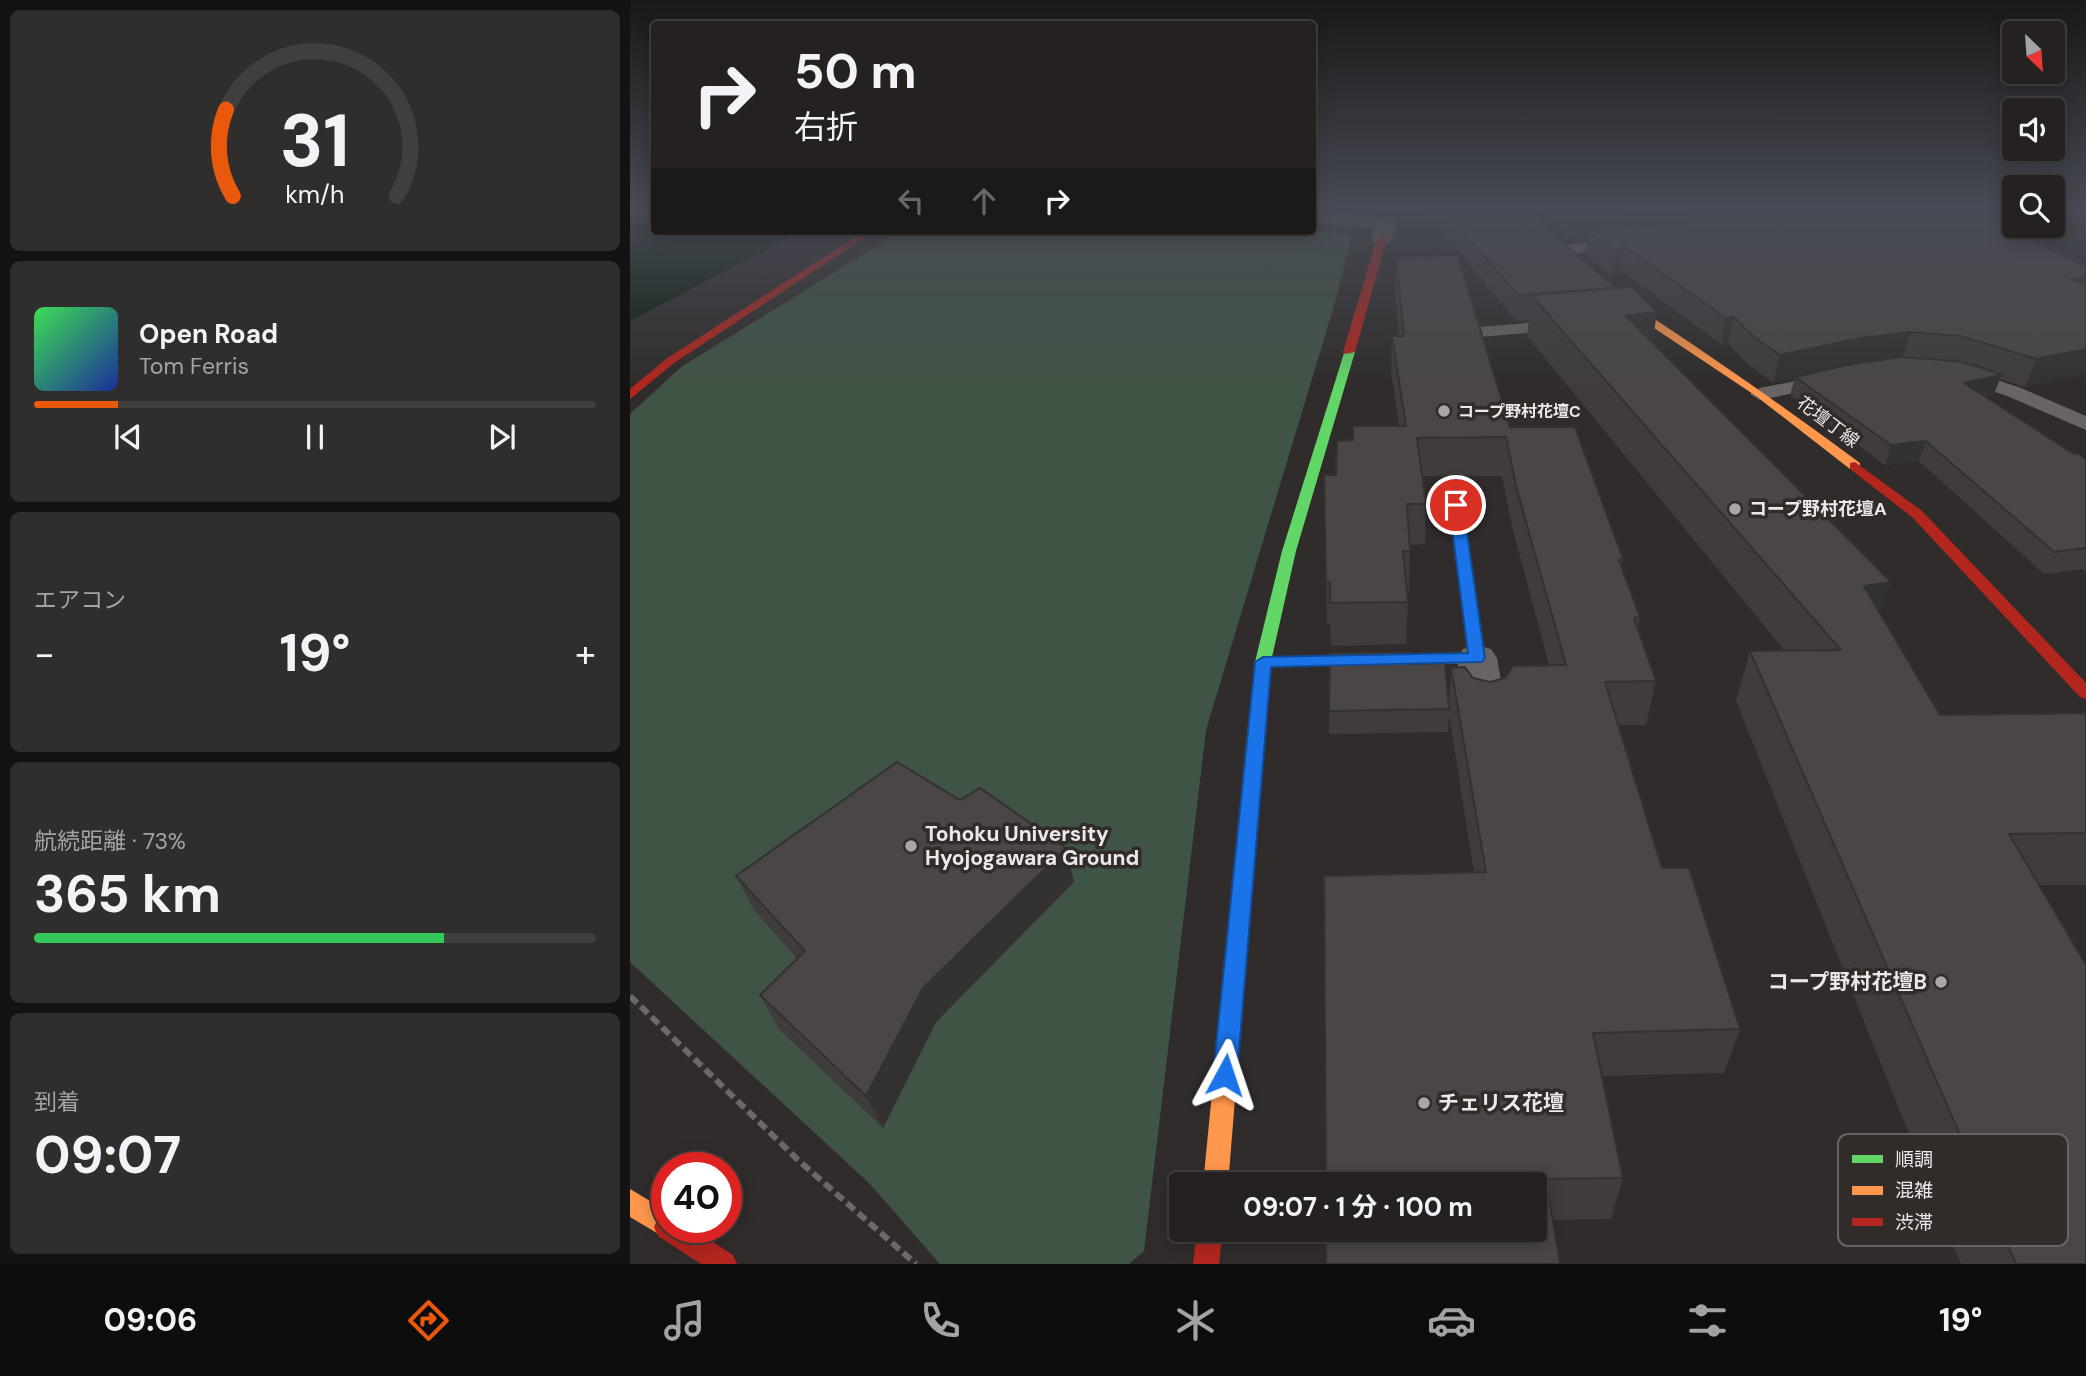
<!DOCTYPE html>
<html lang="ja">
<head>
<meta charset="utf-8">
<style>
  :root { --surface:#242120; --page:#302e2d; --text:#f1f3f6; --muted:#a3a3a5; --line:#413e3e; --accent:#ea580c }
  body { margin:0; font-family:"DM Sans","Noto Sans JP",sans-serif; background:var(--page); color:var(--text); height:100vh; display:flex; flex-direction:column; font-size:26px; white-space:nowrap }
  * { box-sizing:border-box; margin:0 }
  p { font-size:23px; color:var(--muted) }
  .icon { flex:none; width:38px; height:38px; fill:none; stroke:currentColor; stroke-width:2; stroke-linecap:round; stroke-linejoin:round }
  .map { position:relative; flex:1; overflow:hidden }
  .side { display:flex; flex-direction:column; gap:10px; padding:10px; background:#141212; width:630px }
  .side>* { flex:none }
  .banner { position:absolute; left:21px; top:21px; width:665px; height:214px; border-radius:7px; box-shadow:0 4px 18px #0003,0 0 0 2px var(--line); background:#242120; color:var(--text); overflow:hidden }
  .needle { width:46px; rotate:155deg }
  .tools { position:absolute; left:1372px; top:21px; display:grid; gap:14px }
  .tools a { display:grid; place-items:center; width:63px; height:63px; border-radius:7px; background:var(--surface); box-shadow:0 4px 18px #0003,0 0 0 2px var(--line); font-size:35px }
  .speed { position:absolute; left:21px; top:1152px; display:flex; gap:14px; font-size:35px; font-weight:700; text-align:center }
  .speed>* { display:grid; place-content:center; width:91px; height:91px; border-radius:50%; background:var(--surface); box-shadow:0 4px 18px #0003,0 0 0 2px var(--line); line-height:1 }
  .speed .limit { border:10px solid #d22; background:#fff; color:#111 }
  .pin { position:absolute; display:grid; place-items:center; width:60px; height:60px; color:#fff; margin:-30px; border:4px solid #fff; border-radius:50%; box-shadow:0 2px 7px #0007 }
  .me { position:absolute; width:77px; margin:-38px; rotate:5deg; stroke-linejoin:round; filter:drop-shadow(0 0 5px #0008) }
  .turn { display:flex; align-items:center; gap:24px; height:147px; padding:0 28px; font-size:32px }
  .turn .icon { width:91px; height:91px; stroke-width:2.5 }
  .turn b { display:block; font-size:49px; line-height:60px }
  .lanes { display:flex; align-items:center; height:66px; padding:0 28px; background:#0003; justify-content:center; gap:35px; direction:ltr }
  .lanes .off { opacity:.35 }
  .big { font-size:52px; font-weight:700; line-height:1.1 }
  .side .card { flex:1; display:flex; flex-direction:column; justify-content:center; gap:10px; min-width:0; padding:0 24px; border-radius:10px; background:var(--page) }
  .side .dial { align-items:center; gap:0 }
  .dial svg { height:182px; overflow:visible; fill:none; stroke:var(--line); stroke-width:7; stroke-linecap:round; text-anchor:middle }
  .dial text { fill:var(--text); stroke:none }
  .song { display:flex; align-items:center; gap:21px }
  .cover { width:84px; height:84px; border-radius:10px; background:linear-gradient(135deg,hsl(130 70% 55%),hsl(230 70% 35%)) }
  .played { height:7px; border-radius:4px; background:linear-gradient(90deg,var(--accent) 15%,var(--line) 15%) }
  .keys { display:flex; justify-content:space-around; direction:ltr }
  .heat { display:flex; justify-content:space-between; align-items:center; font-size:38px; direction:ltr }
  .charge { height:10px; border-radius:5px; background:linear-gradient(90deg,#34c759 73%,var(--line) 0) }
  .trip { position:absolute; left:539px; top:1172px; width:378px; height:70px; border-radius:7px; background:var(--surface); box-shadow:0 4px 18px #0003,0 0 0 2px var(--line); font-weight:700; line-height:70px; text-align:center }
  .tab-bar { display:flex; height:112px; justify-content:space-around; align-items:center; background:#0e0d0d; color:var(--muted) }
  .tab-bar .icon { width:49px; height:49px }
  .tab-bar .on { color:var(--accent) }
  .tab-bar b { font-size:32px; color:var(--text) }
  main { display:flex; flex:1; min-height:0 }
  .map>svg:first-child { display:block }
</style>
</head>
<body>
<main>
<section class="side">
<div class="card dial"><svg viewBox="0 0 100 80">
<path d="M14 69A42 42 0 1 1 86 69"/>
<path d="M14 69A42 42 0 0 1 11 31" stroke="#ea580c"/>
<text x="50" y="56" font-size="32" font-weight="700">31</text>
<text x="50" y="72" font-size="11">km/h</text>
</svg></div>
<div class="card">
<div class="song"><i class="cover"></i><div><b>Open Road</b><p>Tom Ferris</p></div></div>
<div class="played"></div>
<div class="keys"><svg class="icon" aria-label="previous" viewBox="0 0 24 24"><path d="M18 5L8 12l10 7zM5 5v14"/></svg><svg class="icon" aria-label="pause" viewBox="0 0 24 24"><path d="M8 5v14M16 5v14"/></svg><svg class="icon" aria-label="next" viewBox="0 0 24 24"><path d="M6 5l10 7-10 7zM19 5v14"/></svg></div>
</div>
<div class="card"><p>エアコン</p>
<div class="heat"><a>−</a><b class="big">19°</b><a>+</a></div>
</div>
<div class="card"><p>航続距離 · 73%</p><b class="big">365 km</b><div class="charge"></div></div>
<div class="card"><p>到着</p><b class="big">09:07</b></div>
</section>
<div class="map">
<svg width="1456" height="1264" viewBox="0 0 1456 1264">
  <rect width="100%" height="100%" fill="#302c2b"/>
  <path fill="#405445" d="M271,231H680L722,235L704,306L576,730L514,1251L499,1264H310L240,1184L0,962V414L51,367Z"/>
  <path fill="#0c1e11" d="M24,210V231H172L0,321V224Z"/>
  <g fill="none" stroke-linecap="round" stroke-linejoin="round">
    <path stroke="#6b6867" stroke-width="6" stroke-dasharray="10 5" stroke-linecap="butt" d="M0,996L167,1159L286,1264"/>
    <g fill="#696464" fill-rule="evenodd">
      <path d="M990,240L995,242L998,245L995,248L929,255L921,250L929,245Z"/>
      <path d="M934,320L943,325L940,329L850,337L841,332L850,327Z"/>
      <path d="M1334,369L1391,388L1456,416V430L1377,396L1327,379L1324,375Z"/>
      <path d="M1197,375L1207,381L1204,385L1130,400L1120,394L1130,388Z"/>
    </g>
    <g fill="#696464" fill-rule="evenodd">
      <path d="M682,210L764,218L767,223L760,243H744L741,238L744,228L682,223Z"/>
      <path d="M847,645L861,649L867,658L876,709L870,719L855,723L840,719L834,709L827,658L833,649Z"/>
    </g>
    <path fill="#63d668" fill-rule="evenodd" d="M715,350L725,352L666,551L642,657L838,653L819,505L826,501L833,505L855,658L847,663L641,667L634,744L631,748H619L616,744L625,662L652,551Z"/>
    <g fill="#ff974d" fill-rule="evenodd">
      <path d="M980,291C993,290 1017,314 1029,322C1097,367 1164,414 1230,463V469H1220L1126,396L1012,320L980,295Z"/>
      <path d="M625,738L631,740L634,744L598,1185H573L616,744L619,740Z"/>
      <path d="M0,1189L37,1211V1227H50L46,1235L37,1239L0,1217Z"/>
    </g>
    <g fill="#b3261e" fill-rule="evenodd">
      <path d="M234,231H245L44,363L0,399V389L36,359Z"/>
      <path d="M752,235L757,238L725,352L715,354L713,352L747,238Z"/>
      <path d="M1225,462L1292,511L1456,683V699L1450,697L1282,517L1220,469V463Z"/>
      <path d="M37,1214V1227H60L103,1255L107,1264H71L28,1236L24,1227L28,1218Z"/>
      <path d="M567,1230H593L589,1264H563Z"/>
    </g>
  </g>
  <g fill="#403c3c">
    <path d="M794,209H901L921,233L1022,342L1250,613L1310,715L1456,713V885H1409L1456,1264H1331L1106,701L1120,651L1154,650L897,336L899,320L886,321Z"/>
    <path d="M908,209H1339L1456,267V373L1395,387L1370,379L1364,394L1354,396L1444,454L1456,459V571L1453,569L1414,574L1289,461L1255,465L1160,395L1165,378L1143,383L1118,364L1098,343L1091,344L989,269L982,277L955,255L957,240L938,242Z"/>
    <path d="M766,257L880,427L993,559L992,568L1010,617L1008,628L1026,681L1016,725H988L1032,868L1110,1029L1094,1073L972,1076L993,1178L981,1219L923,1220L844,872L819,716L818,732L699,734V711L781,664L819,702L821,668L843,678L860,682L919,665L882,526L872,476H792L796,504L795,544L780,545L779,592H777L778,602L776,644L701,646L700,624H697L694,475H706L723,440L769,426L761,372L762,336H769L765,290Z"/>
    <path d="M106,876L444,882L306,1022L253,1128L149,1029L130,995L167,959L124,910Z"/>
  </g>
  <g fill="#343131">
    <path d="M1061,209L1057,232L958,231L957,240L938,242L940,218Z"/>
    <path d="M992,245L989,269L982,277L986,252Z"/>
    <path d="M1456,277V300L1440,279Z"/>
    <path d="M1027,312L1021,353L996,316Z"/>
    <path d="M1104,317L1098,343L1091,344L1096,318Z"/>
    <path d="M1281,332L1272,358L1165,377V378L1143,383L1150,355L1230,338Z"/>
    <path d="M1456,349V373L1395,387L1406,359Z"/>
    <path d="M1371,375L1364,394L1327,402L1334,383Z"/>
    <path d="M1296,441L1289,461L1255,465L1261,445Z"/>
    <path d="M1261,582L1243,631L1234,586Z"/>
    <path d="M436,848L444,882L306,1022L253,1128L236,1096L293,988Z"/>
  </g>
  <g fill="#4a4646" stroke="#343131" stroke-width="2">
    <path d="M814,209H901L921,233L986,288L888,295Z"/>
    <path d="M931,209H1339L1456,267V277L1440,279L1456,285V349L1406,359L1331,336L1281,332L1230,338L1150,355L1124,337L1104,317L1096,318L992,245L986,252L958,231L1067,222L1071,218V214L1061,209L940,218Z"/>
    <path d="M828,256L880,427H945L993,559L989,560L1010,617L1004,618L1026,681L975,682L1032,868H1059L1110,1029L963,1033L993,1178L916,1179L930,1264H696V1230H905V1185H696L694,876L856,872L821,668L835,667L843,678L860,682L875,678L883,666L936,665L886,486L876,437L787,438L796,504H777L780,551H773L778,602L700,603V582H696L694,475H706L707,441L723,440V426H776L762,336H774L766,257Z"/>
    <path d="M1002,287L1027,312L996,316L1261,582L1234,586L1310,715L1456,713V833L1379,834L1456,965V1264H1386L1120,651L1211,650L901,295Z"/>
    <path d="M1271,357L1326,361L1353,368L1371,375L1334,383L1444,454H1449L1456,459V548L1424,552L1296,441L1261,445L1165,377L1217,365Z"/>
    <path d="M780,652L781,664L815,663L819,709L699,711L700,653Z"/>
    <path d="M267,762L330,800L350,788L436,848L293,988L236,1096L130,995L175,951L106,876Z"/>
  </g>
  <linearGradient id="sky" x2="0" y2="1"><stop stop-color="#1a1818"/><stop offset="0.54" stop-color="#484b55"/><stop offset="1" stop-color="#484b55" stop-opacity="0"/></linearGradient>
  <rect width="1456" height="386" fill="url(#sky)"/>
  <path fill="#1a73e8" stroke="#114b97" stroke-width="2" d="M826,501L833,505L855,658L852,662L641,667L607,1075L603,1082L595,1085L587,1082L583,1075L625,662L633,657L838,653L819,505Z"/>
  <g fill="#aba6a6" stroke="#312b2a" stroke-width="2.5">
    <circle cx="814" cy="411" r="7"/>
    <circle cx="1105" cy="509" r="7"/>
    <circle cx="281" cy="846" r="7"/>
    <circle cx="1311" cy="982" r="7"/>
    <circle cx="794" cy="1103" r="7"/>
  </g>
  <g text-anchor="middle" stroke-width="7" stroke-linejoin="round" paint-order="stroke">
    <g font-size="16" font-weight="bold" fill="#ede8e8" stroke="#312b2a" text-anchor="start">
      <text x="828" y="417">コープ野村花壇C</text>
    </g>
    <g font-size="18" fill="#ede8e8" stroke="#312b2a">
      <text transform="translate(1198 422) rotate(37)" y="6">花壇丁線</text>
    </g>
    <g font-size="18" font-weight="bold" fill="#ede8e8" stroke="#312b2a" text-anchor="start">
      <text x="1119" y="515">コープ野村花壇A</text>
    </g>
    <g font-size="21" font-weight="bold" fill="#ede8e8" stroke="#312b2a" text-anchor="start">
      <text x="295" y="841">Tohoku University<tspan x="295" dy="24">Hyojogawara Ground</tspan></text>
      <text x="1297" y="989" text-anchor="end">コープ野村花壇B</text>
      <text x="808" y="1110">チェリス花壇</text>
    </g>
  </g>
  <rect x="1208" y="1134" width="230" height="112" rx="10" fill="#312b2a" stroke="#696463" stroke-width="2"/>
  <rect x="1222" y="1155" width="31" height="8" fill="#63d668"/>
  <rect x="1222" y="1186" width="31" height="9" fill="#ff974d"/>
  <rect x="1222" y="1218" width="31" height="8" fill="#b3261e"/>
  <g font-size="19" fill="#ede8e8">
    <text x="1265" y="1166">順調</text>
    <text x="1265" y="1197">混雑</text>
    <text x="1265" y="1229">渋滞</text>
  </g>
</svg>
<div class="tools">
<a><svg class="needle" viewBox="-14 -14 28 28"><path d="M0-13l5 13h-10z" fill="#e53935"/><path d="M0 13l5-13h-10z" fill="#a3a3a5"/></svg></a>
<a><svg class="icon" aria-label="sound" viewBox="0 0 24 24"><path d="M4 9h4l5-4v14l-5-4H4zM17 9q2 3 0 6"/></svg></a>
<a><svg class="icon" aria-label="search" viewBox="0 0 24 24"><circle cx="10" cy="10" r="6"/><path d="M15 15l6 6"/></svg></a>
</div>
<div class="speed"><div class="limit">40</div></div>
<div class="pin" style="left:826px;top:505px;background:#d93025"><svg class="icon" aria-label="arrive" viewBox="0 0 24 24"><path d="M6 21V4h12l-3 4 3 4H6"/></svg></div>
<svg class="me" style="left:595px;top:1075px" viewBox="-20 -20 40 40"><path d="M0-17L14 15 0 8-14 15z" fill="#1a73e8" stroke="#fff" stroke-width="4"/></svg>
<div class="trip">09:07 · 1 分 · 100 m</div>
<div class="banner">
<div class="turn"><svg class="icon" aria-label="right" viewBox="0 0 24 24"><path d="M7 20v-9h11M14 6l5 5-5 5"/></svg><div><b>50 m</b>右折</div></div>
<div class="lanes"><svg class="icon off" aria-label="left" viewBox="0 0 24 24"><path d="M17 20v-9H6M10 6l-5 5 5 5"/></svg><svg class="icon off" aria-label="ahead" viewBox="0 0 24 24"><path d="M12 20V5M6 11l6-6 6 6"/></svg><svg class="icon" aria-label="right" viewBox="0 0 24 24"><path d="M7 20v-9h11M14 6l5 5-5 5"/></svg></div>
</div>
</div>
</main>
<nav class="tab-bar">
<b>09:06</b>
<svg class="icon on" aria-label="directions" viewBox="0 0 24 24"><path d="M12 3l9 9-9 9-9-9zM9 14v-3h6M13 9l2 2-2 2"/></svg>
<svg class="icon" aria-label="music" viewBox="0 0 24 24"><path d="M9 18V5l10-2v13"/><circle cx="6" cy="18" r="3"/><circle cx="16" cy="16" r="3"/></svg>
<svg class="icon" aria-label="phone" viewBox="0 0 24 24"><path d="M5 4h4l2 5-3 2q2 4 5 5l2-3 5 2v4C11 20 4 13 5 4z"/></svg>
<svg class="icon" aria-label="climate" viewBox="0 0 24 24"><path d="M12 3v18M4 7l16 10M4 17L20 7"/></svg>
<svg class="icon" aria-label="car" viewBox="0 0 24 24"><path d="M5 17H2v-5l4-1 3-4h7l3 4 3 1v5h-3M9 17h6M6 11h13"/><circle cx="7" cy="17" r="2"/><circle cx="17" cy="17" r="2"/></svg>
<svg class="icon" aria-label="filters" viewBox="0 0 24 24"><path d="M4 7h16M4 17h16"/><circle cx="9" cy="7" r="2"/><circle cx="15" cy="17" r="2"/></svg>
<b>19°</b>
</nav>
</body>
</html>
